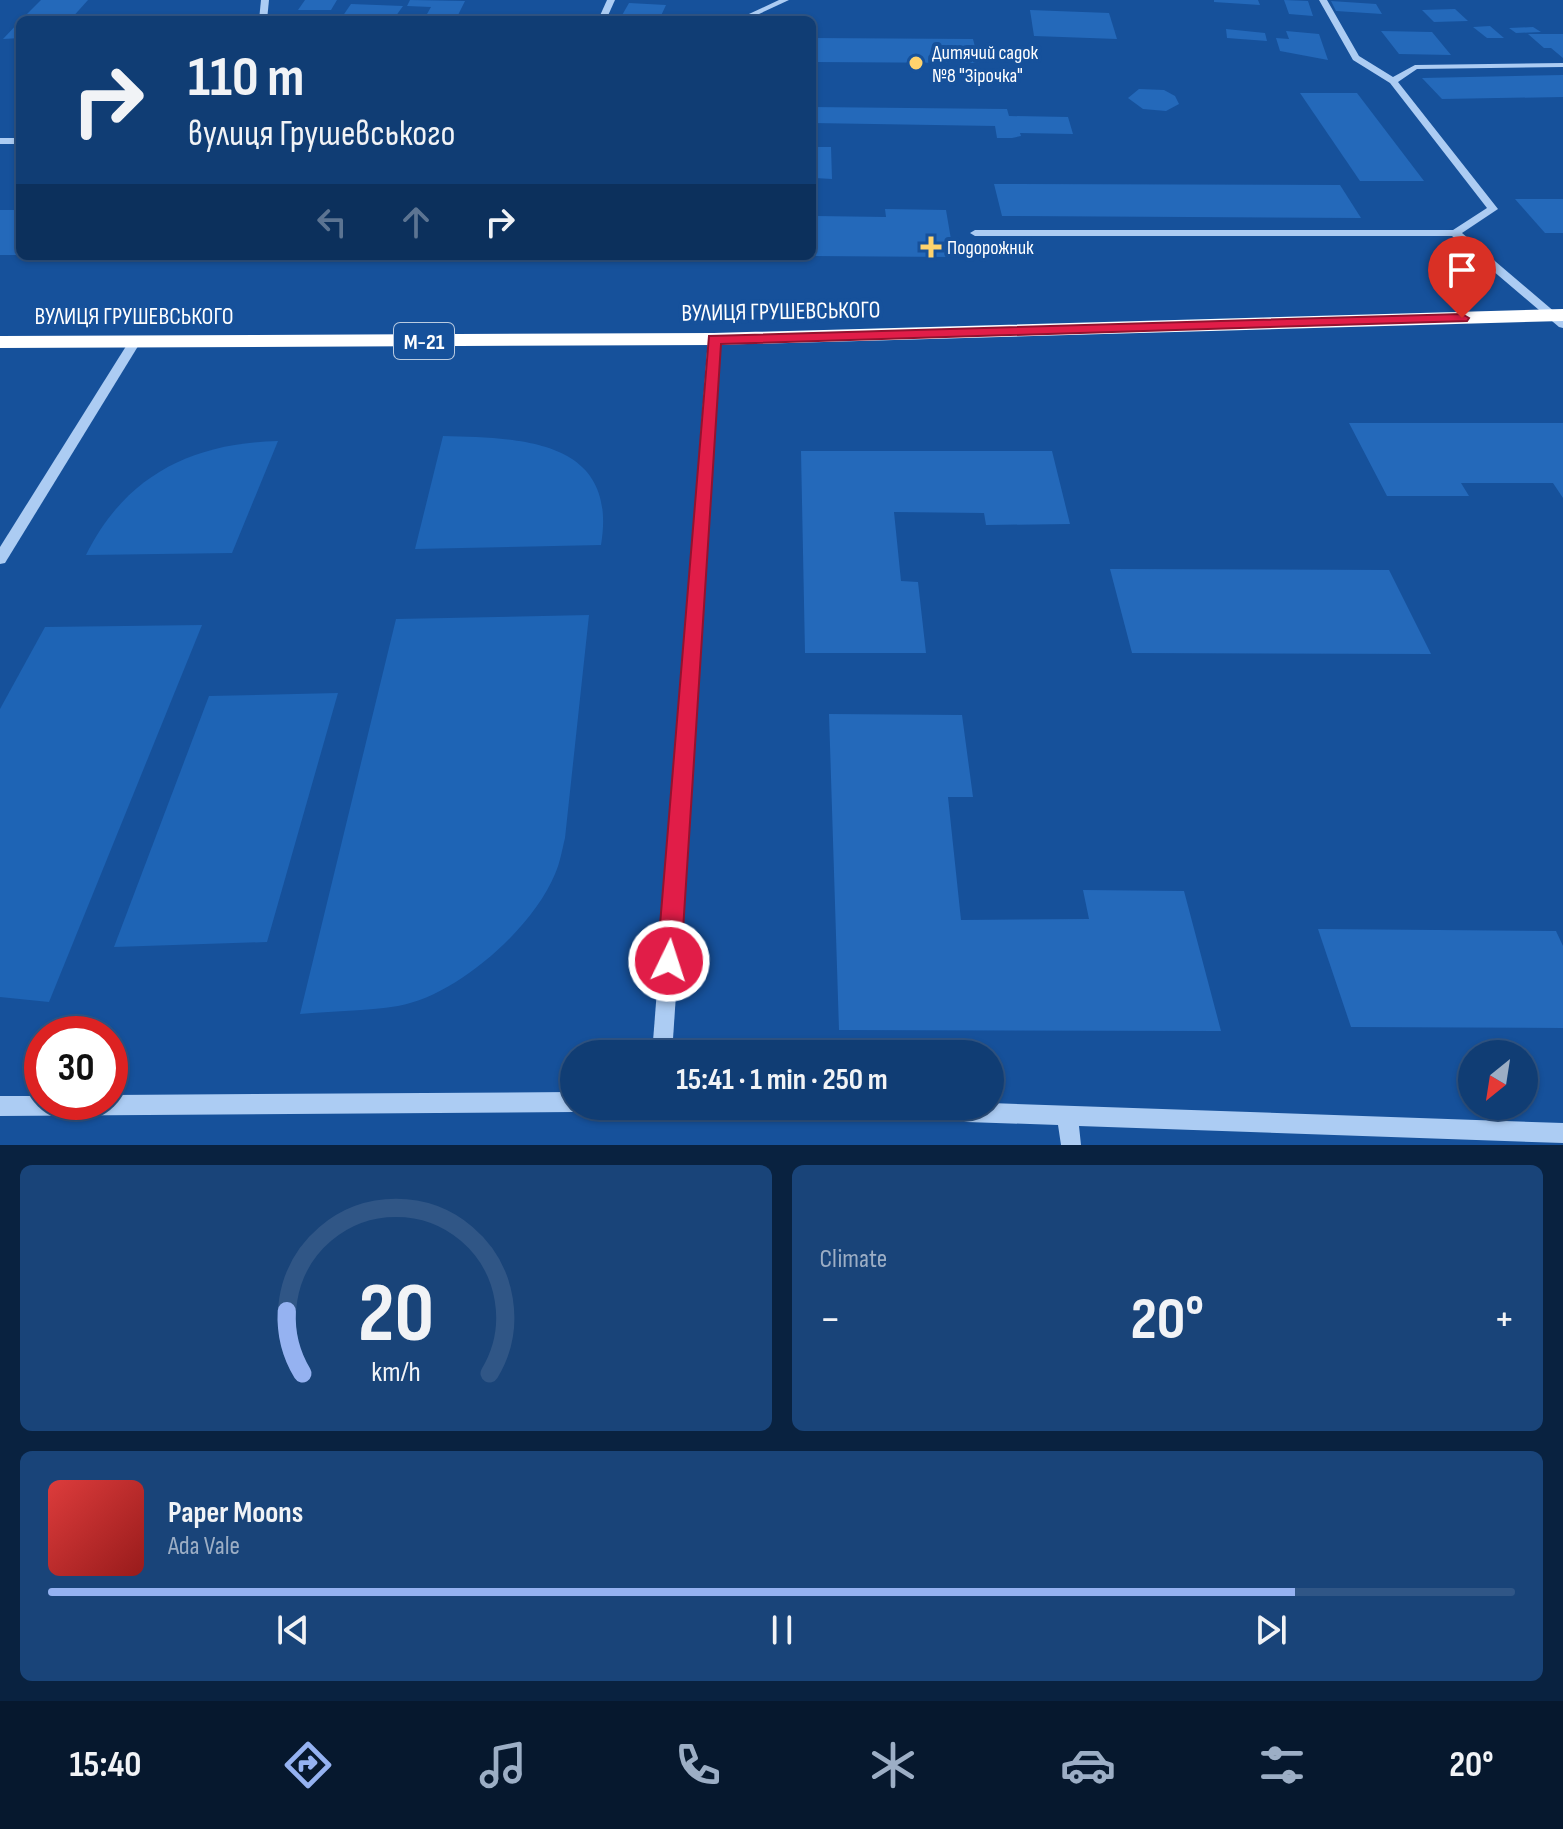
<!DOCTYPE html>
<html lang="en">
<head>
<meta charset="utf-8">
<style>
  :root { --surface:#103d74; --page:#194479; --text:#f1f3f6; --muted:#9caec5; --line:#305686; --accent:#95b2f1 }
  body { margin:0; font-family:"Sofia Sans Condensed",sans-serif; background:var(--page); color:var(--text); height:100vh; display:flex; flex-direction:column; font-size:30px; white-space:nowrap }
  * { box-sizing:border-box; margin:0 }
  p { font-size:26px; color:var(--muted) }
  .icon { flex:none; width:44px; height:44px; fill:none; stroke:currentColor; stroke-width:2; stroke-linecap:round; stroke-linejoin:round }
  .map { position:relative; height:1145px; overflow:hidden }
  .details { display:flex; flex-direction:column; gap:20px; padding:20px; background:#092240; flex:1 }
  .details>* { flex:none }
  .hud { position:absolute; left:16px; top:16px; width:800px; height:244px; border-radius:12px; box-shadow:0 2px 6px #0004,0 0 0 2px var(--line); background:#103d74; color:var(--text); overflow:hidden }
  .needle { width:52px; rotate:210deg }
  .fabs { position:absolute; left:1458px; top:1040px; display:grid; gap:16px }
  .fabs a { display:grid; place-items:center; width:80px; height:80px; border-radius:50%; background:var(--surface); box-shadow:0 2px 6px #0004,0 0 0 2px var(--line); font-size:40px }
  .speed { position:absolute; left:24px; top:1016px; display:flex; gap:16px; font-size:40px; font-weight:700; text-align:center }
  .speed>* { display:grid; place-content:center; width:104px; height:104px; border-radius:50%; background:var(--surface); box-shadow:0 2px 6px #0004,0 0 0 2px var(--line); line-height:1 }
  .speed .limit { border:12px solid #d22; background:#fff; color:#111 }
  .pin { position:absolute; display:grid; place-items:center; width:68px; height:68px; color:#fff; margin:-82px -34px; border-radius:50% 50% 50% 0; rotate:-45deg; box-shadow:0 0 8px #0007 }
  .pin .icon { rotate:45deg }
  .me { position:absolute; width:88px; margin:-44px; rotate:4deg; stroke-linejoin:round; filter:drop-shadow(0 0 6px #0008) }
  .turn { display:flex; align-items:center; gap:28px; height:168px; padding:0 40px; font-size:36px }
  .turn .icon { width:104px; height:104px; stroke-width:2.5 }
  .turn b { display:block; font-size:56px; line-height:68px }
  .lanes { display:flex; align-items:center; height:76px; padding:0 40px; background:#0003; justify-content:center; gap:40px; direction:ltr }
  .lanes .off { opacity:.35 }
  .big { font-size:60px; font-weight:700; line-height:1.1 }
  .details .widget { flex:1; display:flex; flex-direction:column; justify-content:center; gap:12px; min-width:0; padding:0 28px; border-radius:12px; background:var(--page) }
  .details .dial { align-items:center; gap:0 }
  .dial svg { height:208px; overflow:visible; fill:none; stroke:var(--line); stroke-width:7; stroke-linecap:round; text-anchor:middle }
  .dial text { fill:var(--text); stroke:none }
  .song { display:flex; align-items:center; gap:24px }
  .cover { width:96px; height:96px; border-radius:12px; background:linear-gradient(135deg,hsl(0 70% 55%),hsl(0 70% 35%)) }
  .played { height:8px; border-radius:4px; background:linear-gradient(90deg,var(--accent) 85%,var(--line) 85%) }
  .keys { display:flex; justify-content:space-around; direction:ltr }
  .heat { display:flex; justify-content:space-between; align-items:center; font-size:44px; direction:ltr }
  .details .tiles { flex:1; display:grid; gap:20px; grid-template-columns:1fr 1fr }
  .widget:last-child { grid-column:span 2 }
  .trip { position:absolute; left:560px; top:1040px; width:444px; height:80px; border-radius:40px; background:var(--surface); box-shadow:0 2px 6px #0004,0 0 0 2px var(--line); font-weight:700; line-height:80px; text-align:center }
  .menu { display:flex; height:128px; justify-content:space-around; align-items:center; background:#06182e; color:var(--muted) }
  .menu .icon { width:56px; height:56px }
  .menu .on { color:var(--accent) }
  .menu b { font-size:36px; color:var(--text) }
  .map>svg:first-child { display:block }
</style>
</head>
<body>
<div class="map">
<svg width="1563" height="1145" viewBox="0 0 1563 1145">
  <rect width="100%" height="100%" fill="#16519b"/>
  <g fill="#1e64b5">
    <path d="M443,436C519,438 619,438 601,545L415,549Z"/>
    <path d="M278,441L232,553L86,555C125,476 191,443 278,441Z"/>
    <path d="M589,615L565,838C562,850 560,863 555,874C533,928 457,996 398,1006C366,1011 332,1011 300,1014L396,619Z"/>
    <path d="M202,625L49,1002L0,997V709L45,627Z"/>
    <path d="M338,693L267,942L114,947L209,696Z"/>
  </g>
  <g fill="#2469ba">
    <path d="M41,0H88L70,20H21Z"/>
    <path d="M305,0H337L331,10H298Z"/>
    <path d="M410,0L465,1L458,15L427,14L431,7L407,6Z"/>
    <path d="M1214,0H1258L1260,5L1214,2Z"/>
    <path d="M1284,0L1308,1L1313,16L1289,14Z"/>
    <path d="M1331,1L1376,4L1382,14L1336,11Z"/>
    <path d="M629,3L666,5L659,20H637L621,17Z"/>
    <path d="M351,4L403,6L393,20H340Z"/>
    <path d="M1455,9L1468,21L1434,22L1422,10Z"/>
    <path d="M1030,10L1109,13L1117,39L1034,36Z"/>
    <path d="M20,21V38L3,39Z"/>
    <path d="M1490,26L1504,38H1487L1473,27Z"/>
    <path d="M1533,27L1541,32L1516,33L1509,28Z"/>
    <path d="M1226,29L1265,33L1267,41L1227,38Z"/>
    <path d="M1286,31L1319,34L1328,60L1280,51L1276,38L1289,39Z"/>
    <path d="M1381,31L1432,32L1451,55L1399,54Z"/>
    <path d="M1528,34H1563V58L1551,48H1544Z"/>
    <path d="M812,38L973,39L979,63L812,62Z"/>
    <path d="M1563,75V97L1442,99L1422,78Z"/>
    <path d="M1139,89L1164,90L1175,96L1179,104L1166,111L1143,109L1128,98Z"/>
    <path d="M1300,93H1357L1424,181H1360Z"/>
    <path d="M812,107L1007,109L1009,116L1068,117L1073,134L1020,133L1021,136L1012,138H997L995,126L812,123Z"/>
    <path d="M812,147H831L832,179L815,178L816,216L886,217L885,209L946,210L954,257L812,256Z"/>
    <path d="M994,184L1340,185L1361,218L1002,216Z"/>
    <path d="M1515,199H1563V233H1545Z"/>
    <rect x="0" y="210" width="20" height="45"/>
    <path d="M1349,423H1563V498L1553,483H1461L1469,496H1387Z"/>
    <path d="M801,451H1052L1070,524L986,525L984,513L894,512L901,581L918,582L926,653H805Z"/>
    <path d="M1110,569L1389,570L1431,654L1132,653Z"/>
    <path d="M829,714L962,715L973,797H948L961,920L1089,919L1083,890L1184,891L1221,1031L839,1030Z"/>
    <path d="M1318,929L1556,931L1563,946V1028L1351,1027Z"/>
  </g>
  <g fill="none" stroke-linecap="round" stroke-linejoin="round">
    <g fill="#acccf3" fill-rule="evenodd">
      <path d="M261,0H269L267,20H259Z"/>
      <path d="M607,0H615L606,20H598Z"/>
      <path d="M779,0H789L746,20H736Z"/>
      <path d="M1319,0H1327L1359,56L1393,77L1415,65L1563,63V67L1417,69L1398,82L1498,209L1462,233L1563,319V328L1559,327L1452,236H975L970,233L975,230H1453L1487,208L1390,83L1353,60Z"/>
      <rect x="0" y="138" width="20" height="6"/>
      <path d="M714,335L720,339L672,1054H652L708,339Z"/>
      <path d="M134,339L140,343L5,563L0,564V547L128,343Z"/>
      <path d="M574,1092V1106H582L574,1112L0,1116V1096H42V1102H110V1095Z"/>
      <path d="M990,1103L1563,1123V1143L1079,1126L1081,1145H1061L1058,1125L791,1116L784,1113L781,1106H990Z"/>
    </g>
    <path fill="#fff" fill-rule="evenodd" d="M1563,309V321L714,345L0,348V336L714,333Z"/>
  </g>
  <path fill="#e11d48" stroke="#92132f" stroke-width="2" d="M1462,314L1469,318L1467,321L721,344L681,961L677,969L669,973L660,969L657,961L709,336Z"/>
  <g fill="#ffd36d" stroke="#16519b" stroke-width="3">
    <circle cx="916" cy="63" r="8"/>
    <path d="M927 235h8v8h8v8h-8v8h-8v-8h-8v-8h8z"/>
  </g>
  <g text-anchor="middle" stroke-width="8" stroke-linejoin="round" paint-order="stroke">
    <g font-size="20" fill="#fff" stroke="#16519b" text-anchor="start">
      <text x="932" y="59">Дитячий садок<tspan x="932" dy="23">№8 "Зірочка"</tspan></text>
      <text x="947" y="254">Подорожник</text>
    </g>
    <rect fill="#16519b" stroke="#b9cbe1" stroke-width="2" x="394" y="323" width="60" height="36" rx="6"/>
    <g font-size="22" font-weight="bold" fill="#fff">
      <text x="424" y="349">М-21</text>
    </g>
    <g font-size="24" fill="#fff" stroke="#16519b">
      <text transform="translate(781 311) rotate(-1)" y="8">ВУЛИЦЯ ГРУШЕВСЬКОГО</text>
      <text x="134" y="324">ВУЛИЦЯ ГРУШЕВСЬКОГО</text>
    </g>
  </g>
</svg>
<div class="fabs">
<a><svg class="needle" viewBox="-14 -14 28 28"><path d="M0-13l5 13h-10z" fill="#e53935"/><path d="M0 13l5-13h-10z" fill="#9caec5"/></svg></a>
</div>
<div class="speed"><div class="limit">30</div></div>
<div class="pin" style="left:1462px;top:318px;background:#d93025"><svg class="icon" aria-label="arrive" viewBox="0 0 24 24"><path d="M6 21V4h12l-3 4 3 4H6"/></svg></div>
<svg class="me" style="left:669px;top:961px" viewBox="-20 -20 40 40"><circle r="17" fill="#e11d48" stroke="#fff" stroke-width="3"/><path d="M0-11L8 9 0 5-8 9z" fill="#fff"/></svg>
<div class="trip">15:41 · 1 min · 250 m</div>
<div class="hud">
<div class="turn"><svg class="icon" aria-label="right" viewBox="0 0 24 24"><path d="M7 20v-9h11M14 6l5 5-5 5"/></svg><div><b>110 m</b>вулиця Грушевського</div></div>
<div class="lanes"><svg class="icon off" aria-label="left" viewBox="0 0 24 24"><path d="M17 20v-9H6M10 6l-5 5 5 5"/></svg><svg class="icon off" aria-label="ahead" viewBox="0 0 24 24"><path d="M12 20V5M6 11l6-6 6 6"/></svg><svg class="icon" aria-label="right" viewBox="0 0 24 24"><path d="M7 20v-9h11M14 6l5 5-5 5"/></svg></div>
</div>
</div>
<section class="details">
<div class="tiles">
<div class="widget dial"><svg viewBox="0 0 100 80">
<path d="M14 69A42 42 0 1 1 86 69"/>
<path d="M14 69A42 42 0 0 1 8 45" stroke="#95b2f1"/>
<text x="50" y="56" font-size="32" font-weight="700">20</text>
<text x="50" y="72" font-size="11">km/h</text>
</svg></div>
<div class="widget"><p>Climate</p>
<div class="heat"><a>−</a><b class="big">20°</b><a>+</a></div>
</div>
<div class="widget">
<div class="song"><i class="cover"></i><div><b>Paper Moons</b><p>Ada Vale</p></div></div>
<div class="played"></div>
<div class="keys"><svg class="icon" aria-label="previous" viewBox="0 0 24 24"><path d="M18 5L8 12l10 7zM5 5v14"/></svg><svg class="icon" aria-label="pause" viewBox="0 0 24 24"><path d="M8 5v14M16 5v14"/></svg><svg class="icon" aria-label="next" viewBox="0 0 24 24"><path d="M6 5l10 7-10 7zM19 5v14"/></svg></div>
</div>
</div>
</section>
<nav class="menu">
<b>15:40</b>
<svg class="icon on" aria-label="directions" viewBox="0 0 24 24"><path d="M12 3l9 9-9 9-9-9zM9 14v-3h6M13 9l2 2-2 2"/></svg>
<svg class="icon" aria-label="music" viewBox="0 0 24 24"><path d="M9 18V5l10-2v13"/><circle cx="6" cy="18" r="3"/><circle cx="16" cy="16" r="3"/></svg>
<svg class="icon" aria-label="phone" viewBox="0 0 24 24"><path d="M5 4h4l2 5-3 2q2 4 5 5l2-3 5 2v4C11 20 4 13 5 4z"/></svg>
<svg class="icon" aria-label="climate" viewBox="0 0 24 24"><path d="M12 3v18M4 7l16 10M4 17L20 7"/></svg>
<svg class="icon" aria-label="car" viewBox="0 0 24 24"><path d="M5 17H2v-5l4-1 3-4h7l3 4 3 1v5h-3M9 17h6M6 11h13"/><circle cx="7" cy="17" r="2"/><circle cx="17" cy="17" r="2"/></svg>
<svg class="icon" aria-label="filters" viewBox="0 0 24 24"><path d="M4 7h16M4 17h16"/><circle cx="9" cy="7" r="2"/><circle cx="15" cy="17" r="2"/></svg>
<b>20°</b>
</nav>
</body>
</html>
